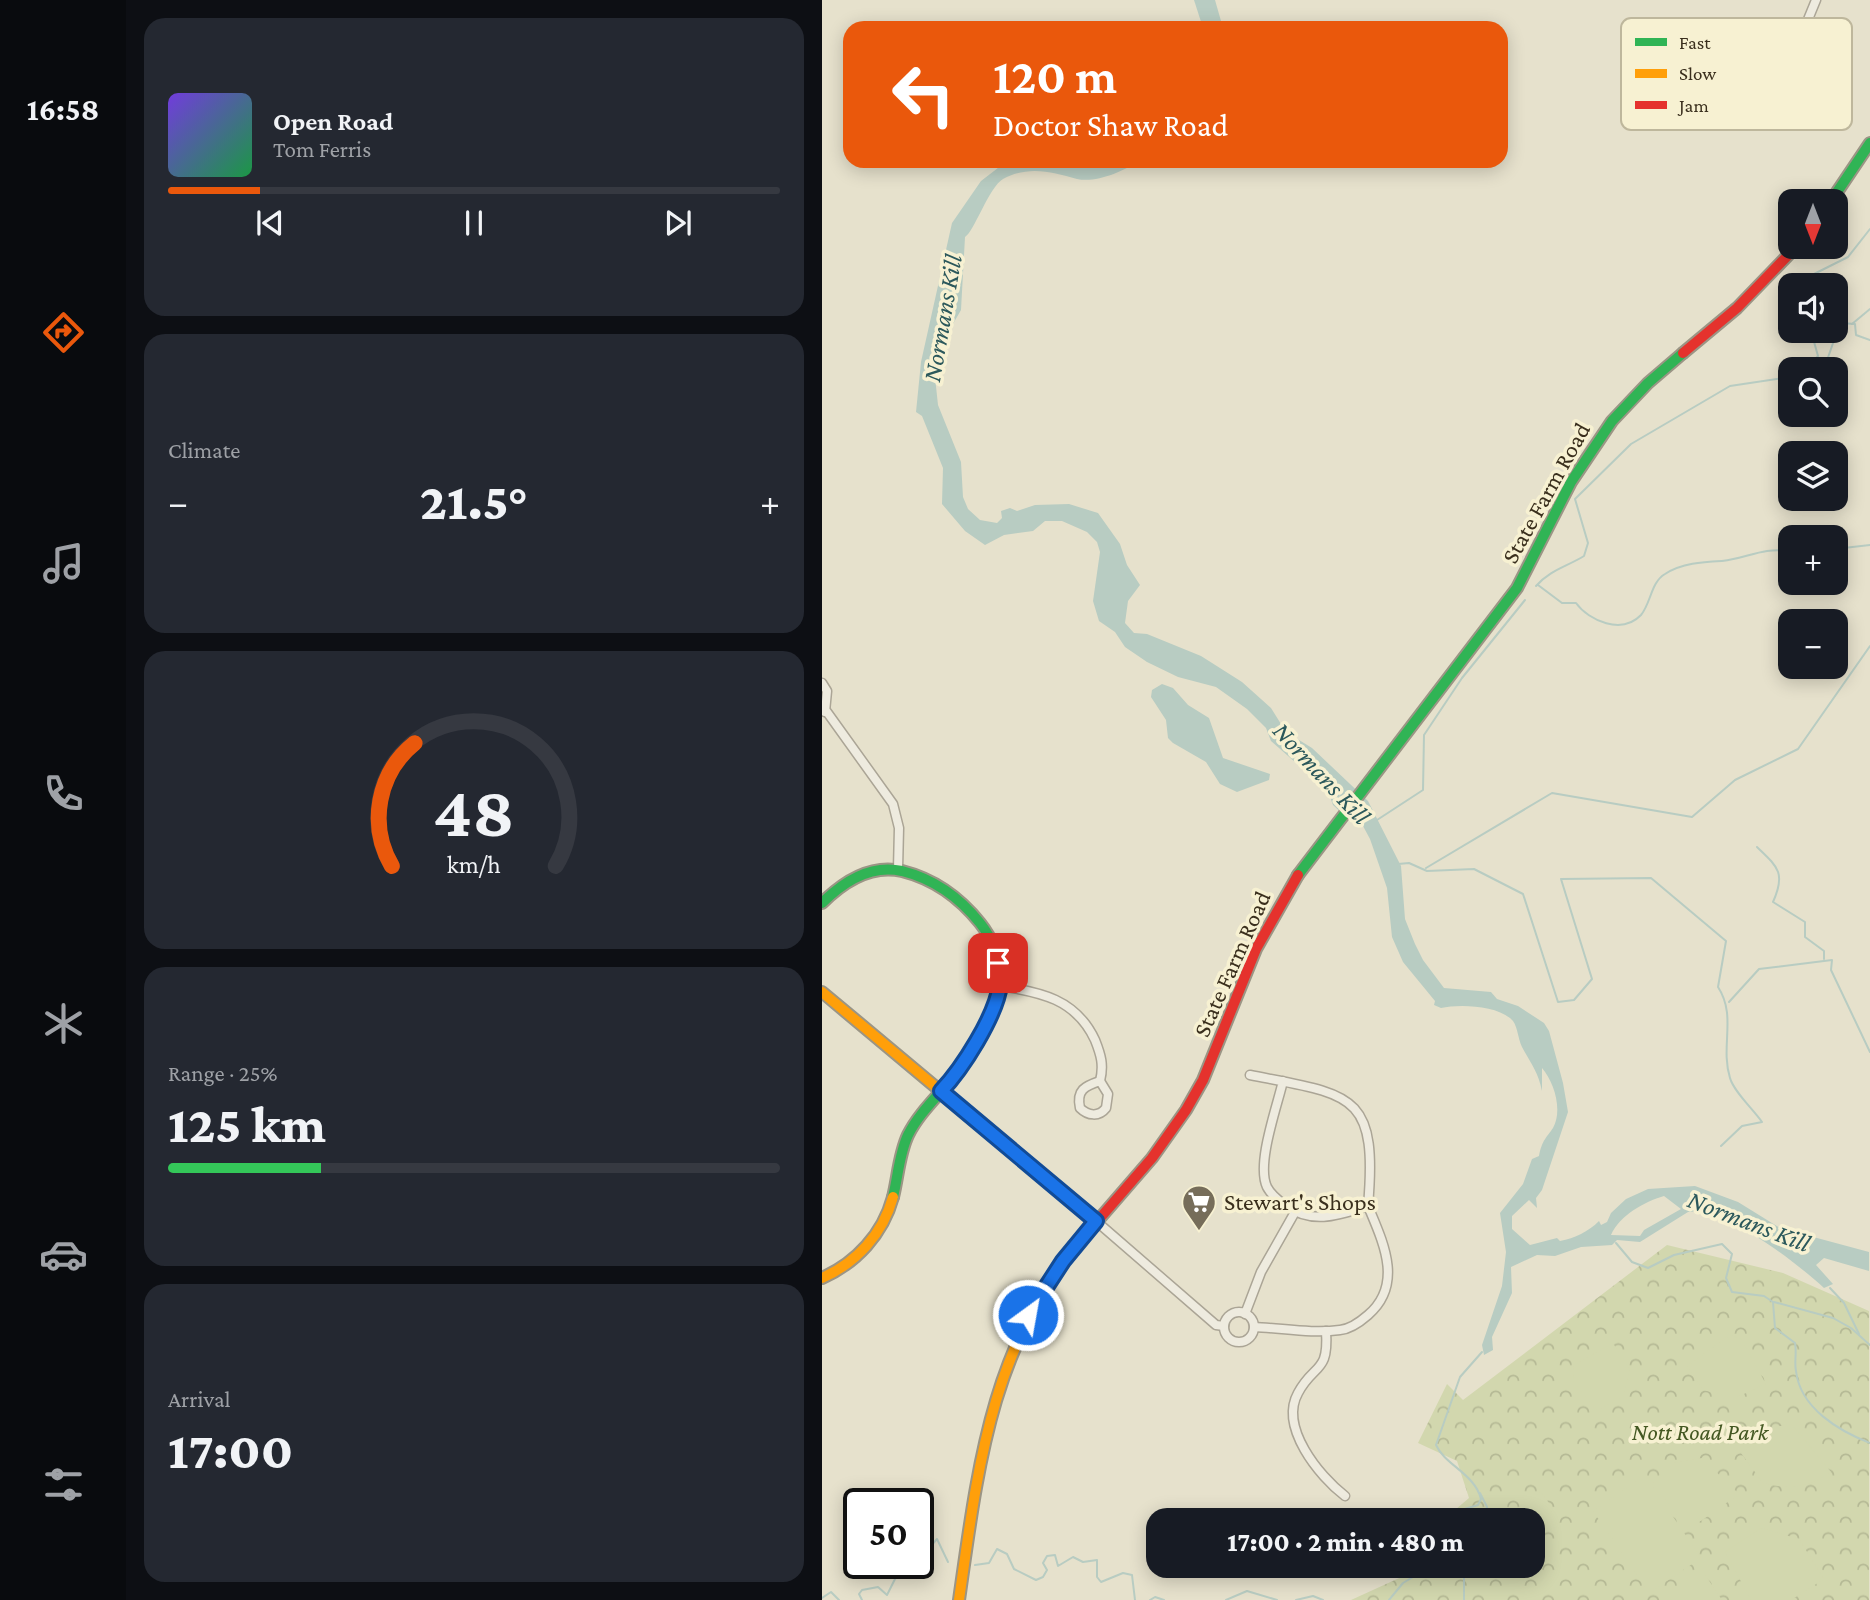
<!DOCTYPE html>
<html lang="en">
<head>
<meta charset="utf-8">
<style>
  :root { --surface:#171b24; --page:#242831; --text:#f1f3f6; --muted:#9ea1a6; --line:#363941; --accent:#ea580c }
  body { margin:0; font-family:"Crimson Pro",serif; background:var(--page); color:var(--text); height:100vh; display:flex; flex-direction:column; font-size:26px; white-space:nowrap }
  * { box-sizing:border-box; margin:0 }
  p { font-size:23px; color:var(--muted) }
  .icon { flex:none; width:38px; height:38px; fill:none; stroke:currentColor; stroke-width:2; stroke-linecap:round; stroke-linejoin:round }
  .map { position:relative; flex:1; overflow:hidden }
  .drawer { display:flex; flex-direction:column; gap:18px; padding:18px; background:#0d0f14; width:696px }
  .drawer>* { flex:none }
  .hud { position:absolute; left:21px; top:21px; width:665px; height:147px; border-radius:21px; box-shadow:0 4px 18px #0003; background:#ea580c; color:#fff; overflow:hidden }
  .needle { width:46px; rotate:180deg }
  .controls { position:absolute; left:956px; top:189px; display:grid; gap:14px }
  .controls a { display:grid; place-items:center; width:70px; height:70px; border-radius:14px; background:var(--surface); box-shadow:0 4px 18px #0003; font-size:35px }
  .speed { position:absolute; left:21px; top:1488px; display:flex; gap:14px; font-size:35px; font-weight:700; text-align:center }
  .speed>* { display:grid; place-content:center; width:91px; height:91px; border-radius:50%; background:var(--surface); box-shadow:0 4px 18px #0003; line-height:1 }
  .speed .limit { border:4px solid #111; border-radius:10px; background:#fff; color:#111 }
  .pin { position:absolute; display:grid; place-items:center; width:60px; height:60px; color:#fff; margin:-30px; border-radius:14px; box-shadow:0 4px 10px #0006 }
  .me { position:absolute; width:77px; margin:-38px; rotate:32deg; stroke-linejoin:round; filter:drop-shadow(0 0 5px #0008) }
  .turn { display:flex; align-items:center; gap:24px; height:147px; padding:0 35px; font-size:32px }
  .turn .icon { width:91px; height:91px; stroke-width:2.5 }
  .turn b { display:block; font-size:49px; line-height:60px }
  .big { font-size:52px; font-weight:800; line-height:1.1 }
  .drawer .widget { flex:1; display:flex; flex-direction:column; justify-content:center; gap:10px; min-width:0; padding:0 24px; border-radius:21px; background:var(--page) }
  .drawer .dial { align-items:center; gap:0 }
  .dial svg { height:182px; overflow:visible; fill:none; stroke:var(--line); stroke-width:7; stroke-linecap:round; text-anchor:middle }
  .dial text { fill:var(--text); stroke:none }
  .song { display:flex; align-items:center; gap:21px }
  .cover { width:84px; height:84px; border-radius:10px; background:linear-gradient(135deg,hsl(260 70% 55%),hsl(140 70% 35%)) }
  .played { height:7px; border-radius:4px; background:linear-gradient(90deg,var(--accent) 15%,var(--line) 15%) }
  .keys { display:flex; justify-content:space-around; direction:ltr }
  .heat { display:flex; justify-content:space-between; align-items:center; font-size:38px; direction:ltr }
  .charge { height:10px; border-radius:5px; background:linear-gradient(90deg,#34c759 25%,var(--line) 0) }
  .trip { position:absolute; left:324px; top:1508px; width:399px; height:70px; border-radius:21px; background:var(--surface); box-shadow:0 4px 18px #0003; font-weight:800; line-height:70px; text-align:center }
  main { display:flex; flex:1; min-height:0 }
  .menu { display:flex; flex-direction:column; width:126px; justify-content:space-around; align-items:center; background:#090b0e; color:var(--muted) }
  .menu .icon { width:49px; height:49px }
  .menu .current { color:var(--accent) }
  .menu b { font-size:32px; color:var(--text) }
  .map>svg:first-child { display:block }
</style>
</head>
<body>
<main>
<nav class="menu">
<b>16:58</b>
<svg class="icon current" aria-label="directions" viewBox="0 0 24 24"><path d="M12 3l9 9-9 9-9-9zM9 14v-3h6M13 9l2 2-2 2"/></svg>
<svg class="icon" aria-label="music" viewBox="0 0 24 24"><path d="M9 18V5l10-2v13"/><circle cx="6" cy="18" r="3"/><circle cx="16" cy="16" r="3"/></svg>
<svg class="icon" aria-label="phone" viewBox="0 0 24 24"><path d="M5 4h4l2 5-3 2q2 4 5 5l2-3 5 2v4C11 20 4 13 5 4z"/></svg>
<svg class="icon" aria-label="climate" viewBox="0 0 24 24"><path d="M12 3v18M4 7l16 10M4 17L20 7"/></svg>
<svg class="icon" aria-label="car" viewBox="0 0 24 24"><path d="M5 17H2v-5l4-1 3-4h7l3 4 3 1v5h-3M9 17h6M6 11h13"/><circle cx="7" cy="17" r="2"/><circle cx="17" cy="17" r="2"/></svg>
<svg class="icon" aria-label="filters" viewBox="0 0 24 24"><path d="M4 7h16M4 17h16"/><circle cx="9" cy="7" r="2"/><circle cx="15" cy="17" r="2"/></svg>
</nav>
<section class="drawer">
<div class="widget">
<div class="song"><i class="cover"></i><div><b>Open Road</b><p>Tom Ferris</p></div></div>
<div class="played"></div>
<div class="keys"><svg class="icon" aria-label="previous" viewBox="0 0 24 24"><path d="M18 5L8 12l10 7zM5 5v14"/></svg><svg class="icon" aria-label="pause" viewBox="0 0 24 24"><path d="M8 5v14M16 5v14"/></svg><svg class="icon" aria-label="next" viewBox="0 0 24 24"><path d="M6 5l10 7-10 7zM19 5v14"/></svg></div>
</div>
<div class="widget"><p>Climate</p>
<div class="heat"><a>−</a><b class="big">21.5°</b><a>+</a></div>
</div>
<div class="widget dial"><svg viewBox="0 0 100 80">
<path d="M14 69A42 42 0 1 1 86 69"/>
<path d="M14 69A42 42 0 0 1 24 15" stroke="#ea580c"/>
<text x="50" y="56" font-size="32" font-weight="700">48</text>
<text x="50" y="72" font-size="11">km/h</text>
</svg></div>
<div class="widget"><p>Range · 25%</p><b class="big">125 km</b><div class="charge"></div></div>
<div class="widget"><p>Arrival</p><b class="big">17:00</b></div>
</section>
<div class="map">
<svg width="1048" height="1600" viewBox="0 0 1048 1600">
  <defs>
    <pattern id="park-crowns" width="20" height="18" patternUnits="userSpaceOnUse" patternTransform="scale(1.75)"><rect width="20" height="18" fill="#d2d7ae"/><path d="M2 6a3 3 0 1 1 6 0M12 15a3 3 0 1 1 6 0" fill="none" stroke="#b5b995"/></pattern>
  </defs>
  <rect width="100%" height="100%" fill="#e6e1cc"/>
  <path fill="url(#park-crowns)" d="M845,1245L961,1273L1047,1311V1600H529L586,1574L591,1566H710V1521H620L647,1498L635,1461L596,1443L625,1384L641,1400Z"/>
  <g fill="#d2d7ae">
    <path d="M908,1335L919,1339L944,1384L913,1398L881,1390L865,1366Z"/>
    <path d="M791,1343L808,1370L801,1396L775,1411L751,1381L752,1365Z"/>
    <path d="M955,1426H971L1009,1472C985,1488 969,1490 941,1483L919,1453Z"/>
    <path d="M880,1458L917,1494L879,1521H859L831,1482L850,1463Z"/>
    <path d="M823,1475L879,1558L827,1593L771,1511Z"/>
    <path d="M719,1492L732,1510L711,1526L710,1521H696L690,1513Z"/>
    <path d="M939,1528L977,1539L1002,1579L969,1600H929L903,1552Z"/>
    <path d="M882,1573L900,1600H844L843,1599Z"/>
  </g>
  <g fill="#b8ccc2" fill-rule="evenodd">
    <path d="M372,0H393L401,28H381Z"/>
    <path d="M185,161H316C301,172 274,183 255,179C230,172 207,165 181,179C167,187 152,232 143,237L139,310L116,350L113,377L116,405L139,462L141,497L146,509L158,520L175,523L180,518L179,511L188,508L195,511L213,505L247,504L276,513L298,544L305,565L318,585L306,601L303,623L312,633L325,634L379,656L420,682L449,708L464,732L490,748L546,801L579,866L583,919L593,944L601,960L622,988L669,992L675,999L696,1006L722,1023L727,1031L741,1083L746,1112L720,1190L714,1198L715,1208L707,1200L690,1216V1229L708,1245L735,1238L738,1241C753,1238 766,1232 777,1221L779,1225L785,1222L789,1213L804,1199L826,1189L873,1186L916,1202L958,1228L1047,1252V1271L1002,1258L994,1265L1011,1284L1002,1288C976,1264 901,1205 866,1212L818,1242L795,1240L790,1245L759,1247L733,1256L715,1255L689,1267L690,1293L670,1337L671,1350L662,1355L660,1345L680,1286L684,1252L678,1213L701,1184L710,1159L717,1156C720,1140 725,1137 731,1128C741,1110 732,1082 720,1068V1091C716,1071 709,1064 700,1047C696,1039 696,1028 691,1021C677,1005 637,1004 619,1008L612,1005L613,1001L581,962L570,937L565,888L548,839L534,813L517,795L527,820L511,805L506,791L449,741L444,728L425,709L394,687L356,677L325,662L303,647L293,632L277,621L271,601L278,552L275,542L265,532L240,521H223L211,531L182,535L163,545L143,531L120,504L121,468L100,416L94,412L99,362L130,223L159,181ZM842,1196L859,1209L822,1230L818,1236L789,1235C798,1215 822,1202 842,1196Z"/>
    <path d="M340,684L351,688L366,705L387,718L401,758L448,774L447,780L415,792L398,784L384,762L351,743L346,738L344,720L329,697L330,690Z"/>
  </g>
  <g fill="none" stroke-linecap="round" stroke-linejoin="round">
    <g stroke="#b8ccc2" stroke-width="2">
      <path d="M988,285V276L1026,257L1048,229"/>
      <path d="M1030,324L1048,309"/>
      <path d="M985,369L996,356L989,331"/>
      <path d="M1002,369L1018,323L1033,324L1034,335L1048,340"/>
      <path d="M1013,549L1048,545"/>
      <path d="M716,585L740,603H754C767,621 800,635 819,615C829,603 829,582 843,574C860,563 881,562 900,561C926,558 940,547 968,551"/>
      <path d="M714,586C728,570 744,567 762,556L766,543L753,499L809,444L908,386L968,377"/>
      <path d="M555,820L601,790L602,735L640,678L703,600"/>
      <path d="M935,847C956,867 964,873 951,902L983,922V937L1002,951V959"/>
      <path d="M576,864L587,863L605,871L652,869L701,894L736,1002L752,1000L770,979L739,879L829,878L904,941L896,987C915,1016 898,1046 908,1078C912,1092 931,1109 940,1122L920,1126L899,1146"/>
      <path d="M604,868L730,793L870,817L913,780L976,749L1048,646"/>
      <path d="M907,1002L937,969L1010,960L1009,970L1048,1052"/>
      <path d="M794,1243L810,1262L826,1268L852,1255L900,1244L910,1254L904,1278L910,1292L942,1296L951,1302L953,1328L973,1343C975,1353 972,1362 974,1371C978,1408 1017,1431 1048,1443"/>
      <path d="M1008,1288L1022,1303L1037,1334"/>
      <path d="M952,1302L1011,1318L1029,1328L1048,1345"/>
      <path d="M658,1493L665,1507L663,1521"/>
      <path d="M622,1521L623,1515L656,1505L659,1499C653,1474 623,1465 614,1445L638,1377L660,1352"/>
      <path d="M96,1551L107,1548L115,1539L126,1562"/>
      <path d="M153,1565L167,1563L175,1549L185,1554L192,1569L214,1580L221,1577L225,1570L221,1563L225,1556L233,1555L236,1566L251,1557L261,1562L275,1560V1577L279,1582L301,1573L310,1575L313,1600"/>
      <path d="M0,1598L9,1592L17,1600"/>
      <path d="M40,1600L37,1594L40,1590L56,1587L65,1595L73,1579L89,1563"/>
      <path d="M328,1600L333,1597L342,1600"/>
      <path d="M404,1600L425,1591L455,1600"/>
      <path d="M474,1600L491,1596L501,1600"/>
      <path d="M567,1600L581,1583L609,1566"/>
      <path d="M642,1600V1573L650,1566"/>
    </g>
    <g stroke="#aba596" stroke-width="11">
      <g id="street">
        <path d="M969,61L981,80L979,94L974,99L962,100L954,93L952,79L969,61L994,0"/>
        <path d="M0,683L5,691L3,712"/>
        <path d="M5,712L71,804L77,828L76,869"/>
        <path d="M179,986C218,992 254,999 273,1040C279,1055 282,1065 278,1081"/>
        <path d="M428,1075C530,1095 556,1092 546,1206C517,1215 491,1225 464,1206C457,1201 449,1195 445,1187C434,1164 455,1107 461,1081"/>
        <path d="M278,1081L286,1094L284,1108C277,1117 266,1116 258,1108C254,1090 263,1086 278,1081Z"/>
        <path d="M274,1221L394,1325L402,1326"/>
        <circle cx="417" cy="1327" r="15"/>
        <path d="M423,1314L439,1272L473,1212"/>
        <path d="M432,1327C460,1328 490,1334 518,1330C529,1329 538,1322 546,1315C582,1284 561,1242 546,1206"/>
        <path d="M504,1331C507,1374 492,1363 476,1393C457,1427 497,1476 523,1496"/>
      </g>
    </g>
    <g stroke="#9b9585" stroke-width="14">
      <g id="fast">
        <path d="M1009,201L1048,143"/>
        <path d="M476,875L695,588L749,482L790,421L826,383L861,353"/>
        <path d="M0,903C21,882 49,864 80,871C112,879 138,898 158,923C198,973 167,1034 132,1076C116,1096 97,1113 86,1135C77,1154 76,1177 71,1197"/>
      </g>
    </g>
    <g stroke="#9b9585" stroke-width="14">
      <g id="slow">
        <path d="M0,992L274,1221"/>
        <path d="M0,1278C34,1263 61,1234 71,1197"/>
        <path d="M137,1600C156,1467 169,1346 259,1240"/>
      </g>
    </g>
    <g stroke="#9b9585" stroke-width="14">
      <g id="jam">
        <path d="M861,353L915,308L974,247"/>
        <path d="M259,1240L330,1158L364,1110L381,1080L434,949L476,875"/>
      </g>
    </g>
    <use href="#street" stroke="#eeebdf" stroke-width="8"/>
    <use href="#fast" stroke="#30b455" stroke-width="10"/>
    <use href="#slow" stroke="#ff9f0a" stroke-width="10"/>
    <use href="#jam" stroke="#e5322d" stroke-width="10"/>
  </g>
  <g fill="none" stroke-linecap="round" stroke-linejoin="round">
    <g stroke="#114b97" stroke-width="18">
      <path id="route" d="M176,963C177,970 179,979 178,985C174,1016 140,1069 119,1091L274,1221L241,1261L206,1315"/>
    </g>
    <use href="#route" stroke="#1a73e8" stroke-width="12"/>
  </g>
  <defs>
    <g id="supermarket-pin" transform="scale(1.75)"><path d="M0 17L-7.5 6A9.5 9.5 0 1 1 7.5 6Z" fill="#766d5a" stroke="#f7f1d2"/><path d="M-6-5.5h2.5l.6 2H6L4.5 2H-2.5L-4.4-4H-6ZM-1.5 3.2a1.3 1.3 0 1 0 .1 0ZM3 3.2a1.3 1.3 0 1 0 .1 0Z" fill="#fff"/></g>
  </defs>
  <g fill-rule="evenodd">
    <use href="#supermarket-pin" x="377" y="1202"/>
  </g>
  <g text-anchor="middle" stroke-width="7" stroke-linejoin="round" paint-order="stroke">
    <g font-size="24" fill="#3a2f1d" stroke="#f7f1d2">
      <text transform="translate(724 493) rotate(-61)" y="8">State Farm Road</text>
      <text transform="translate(410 964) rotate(-66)" y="8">State Farm Road</text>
    </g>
    <g font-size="24" fill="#3a2f1d" stroke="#f7f1d2" text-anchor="start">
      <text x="402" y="1210">Stewart's Shops</text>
    </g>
    <g font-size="24" font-style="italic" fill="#445822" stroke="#f7f1d2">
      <text x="878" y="1440">Nott Road Park</text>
    </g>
    <g font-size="26" font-style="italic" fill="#2b585b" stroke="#f7f1d2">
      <text transform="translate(120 318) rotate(-80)" y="9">Normans Kill</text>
      <text transform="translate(500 773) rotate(47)" y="9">Normans Kill</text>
      <text transform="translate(927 1221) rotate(21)" y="9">Normans Kill</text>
    </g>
  </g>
  <rect x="799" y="18" width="231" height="112" rx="10" fill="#f7f1d2" stroke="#beb79c" stroke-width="2"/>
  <rect x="813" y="38" width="32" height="8" fill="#30b455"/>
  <rect x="813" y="69" width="32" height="9" fill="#ff9f0a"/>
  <rect x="813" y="101" width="32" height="8" fill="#e5322d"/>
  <g font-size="19" fill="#3a2f1d">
    <text x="857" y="49">Fast</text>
    <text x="857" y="80">Slow</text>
    <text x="857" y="112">Jam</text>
  </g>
</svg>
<div class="controls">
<a><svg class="needle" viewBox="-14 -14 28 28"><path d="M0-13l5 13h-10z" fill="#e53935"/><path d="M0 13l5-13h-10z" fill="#9ea1a6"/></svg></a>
<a><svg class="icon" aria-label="sound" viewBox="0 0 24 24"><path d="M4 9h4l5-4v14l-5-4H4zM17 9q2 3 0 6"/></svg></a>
<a><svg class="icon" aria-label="search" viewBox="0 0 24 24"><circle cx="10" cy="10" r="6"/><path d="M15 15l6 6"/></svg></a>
<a><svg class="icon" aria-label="layers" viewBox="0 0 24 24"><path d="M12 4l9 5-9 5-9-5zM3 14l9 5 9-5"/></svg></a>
<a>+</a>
<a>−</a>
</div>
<div class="speed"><div class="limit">50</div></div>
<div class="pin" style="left:176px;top:963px;background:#d93025"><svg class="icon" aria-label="arrive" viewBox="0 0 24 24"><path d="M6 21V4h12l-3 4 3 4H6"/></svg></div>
<svg class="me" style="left:206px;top:1315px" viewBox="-20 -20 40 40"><circle r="17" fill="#1a73e8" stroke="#fff" stroke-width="3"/><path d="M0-11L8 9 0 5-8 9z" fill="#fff"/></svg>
<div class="trip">17:00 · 2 min · 480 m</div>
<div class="hud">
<div class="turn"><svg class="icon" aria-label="left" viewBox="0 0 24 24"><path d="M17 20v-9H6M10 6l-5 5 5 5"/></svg><div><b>120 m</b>Doctor Shaw Road</div></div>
</div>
</div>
</main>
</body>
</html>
